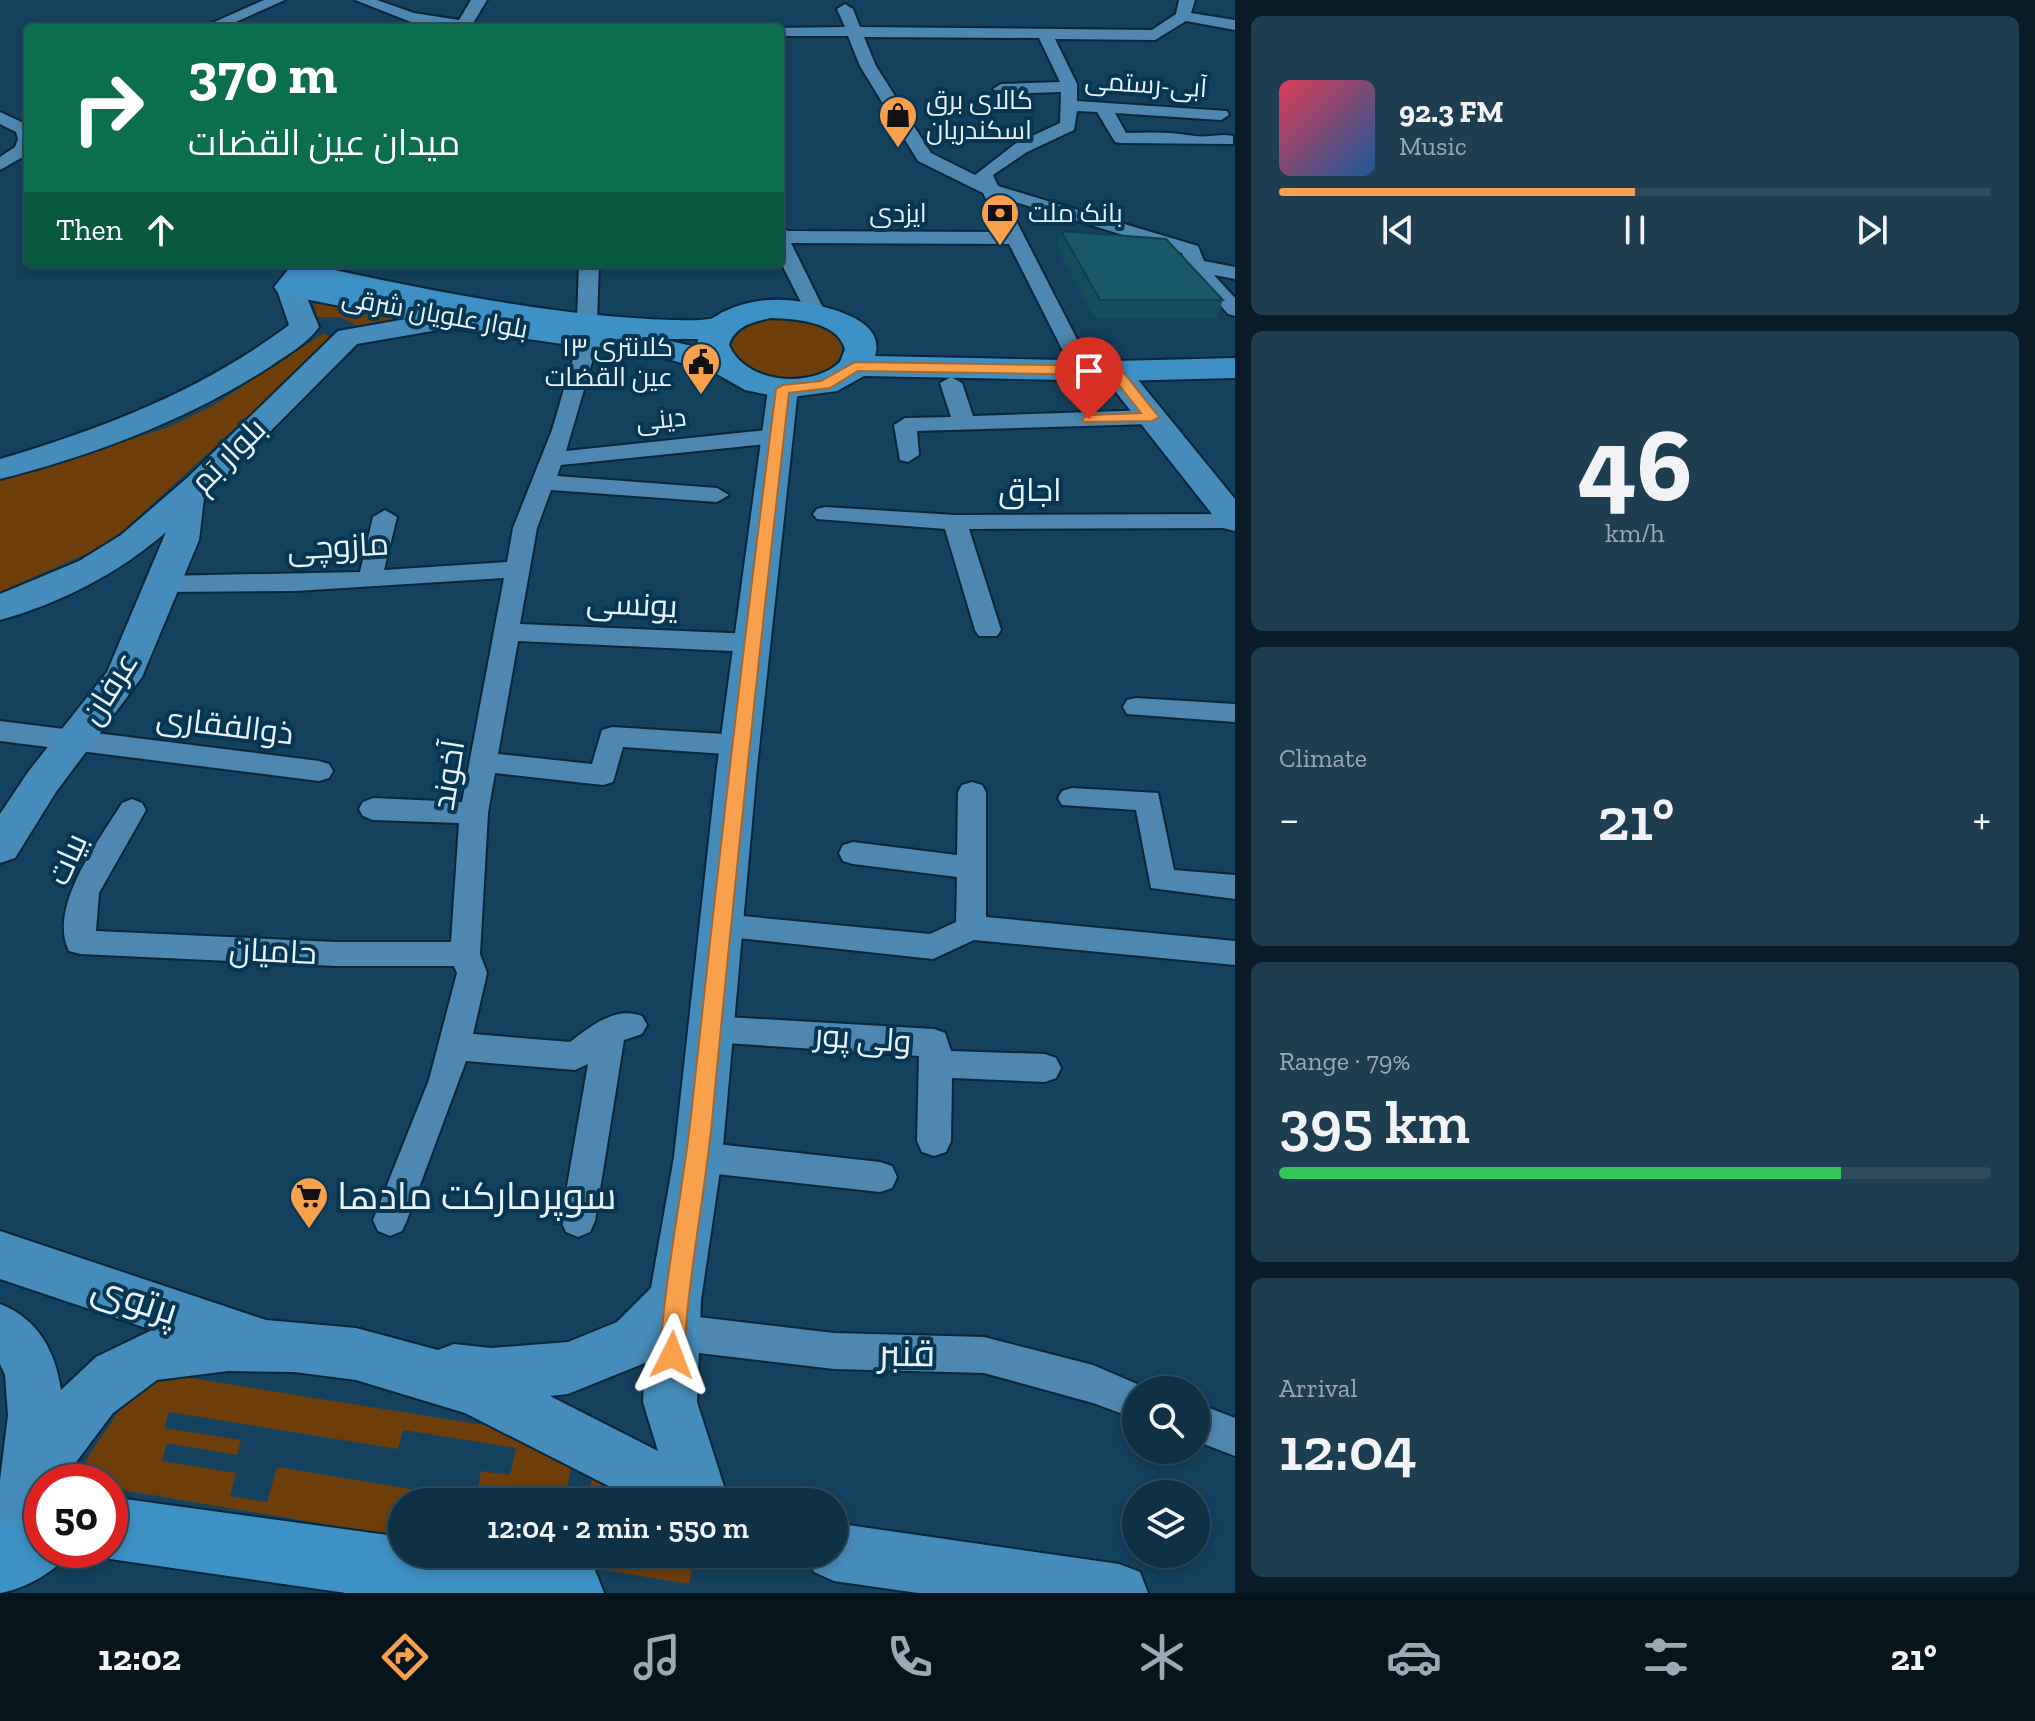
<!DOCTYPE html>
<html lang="en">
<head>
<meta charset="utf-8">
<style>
  :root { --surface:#0f3146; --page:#1d3d51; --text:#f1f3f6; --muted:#9ba9b3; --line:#2f4c5f; --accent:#f9a04d }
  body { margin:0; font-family:"Zilla Slab",Cairo,serif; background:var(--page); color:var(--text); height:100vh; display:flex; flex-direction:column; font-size:30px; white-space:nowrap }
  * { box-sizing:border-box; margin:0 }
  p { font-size:26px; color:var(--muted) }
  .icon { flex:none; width:44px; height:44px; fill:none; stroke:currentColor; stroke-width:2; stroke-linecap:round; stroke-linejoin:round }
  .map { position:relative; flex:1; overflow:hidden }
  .details { display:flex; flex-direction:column; gap:16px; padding:16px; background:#081b26; width:800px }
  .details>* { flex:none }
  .guide { position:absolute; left:24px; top:24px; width:760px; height:244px; border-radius:8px; box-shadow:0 4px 12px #0003,0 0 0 2px var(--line); background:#0b6e4f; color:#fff; overflow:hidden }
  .controls { position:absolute; left:1122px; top:1376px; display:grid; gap:16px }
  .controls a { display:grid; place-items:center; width:88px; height:88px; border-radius:50%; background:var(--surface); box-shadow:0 4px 12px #0003,0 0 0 2px var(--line); font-size:40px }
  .speed { position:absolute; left:24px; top:1464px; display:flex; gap:16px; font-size:40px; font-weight:700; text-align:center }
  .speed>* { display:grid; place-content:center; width:104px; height:104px; border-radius:50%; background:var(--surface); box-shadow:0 4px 12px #0003,0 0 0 2px var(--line); line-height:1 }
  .speed .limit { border:12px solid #d22; background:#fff; color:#111 }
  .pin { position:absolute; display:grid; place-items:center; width:68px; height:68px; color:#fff; margin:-82px -34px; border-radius:50% 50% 50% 0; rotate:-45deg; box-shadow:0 0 8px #0007 }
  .pin .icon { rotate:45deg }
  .me { position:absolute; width:88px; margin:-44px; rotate:3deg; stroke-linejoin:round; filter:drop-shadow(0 0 6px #0008) }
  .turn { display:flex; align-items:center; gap:28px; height:168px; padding:0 32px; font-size:36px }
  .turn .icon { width:104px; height:104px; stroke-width:2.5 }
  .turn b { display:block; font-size:56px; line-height:68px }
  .then { display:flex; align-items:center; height:76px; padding:0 32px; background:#0003; gap:16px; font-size:30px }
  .big { font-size:60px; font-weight:600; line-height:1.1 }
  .details .widget { flex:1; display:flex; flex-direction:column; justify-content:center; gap:12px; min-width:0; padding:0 28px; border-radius:12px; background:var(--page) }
  .details .dial { align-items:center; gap:0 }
  .dial b { font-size:104px; line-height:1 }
  .song { display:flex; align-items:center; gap:24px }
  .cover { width:96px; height:96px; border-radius:12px; background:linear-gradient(135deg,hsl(350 70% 55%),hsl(210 70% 35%)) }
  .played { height:8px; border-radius:4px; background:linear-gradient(90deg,var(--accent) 50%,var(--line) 50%) }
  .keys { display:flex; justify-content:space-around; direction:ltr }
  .heat { display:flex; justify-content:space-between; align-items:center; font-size:44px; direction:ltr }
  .charge { height:12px; border-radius:6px; background:linear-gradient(90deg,#34c759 79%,var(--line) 0) }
  .trip { position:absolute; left:388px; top:1488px; width:460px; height:80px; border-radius:40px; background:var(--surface); box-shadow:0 4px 12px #0003,0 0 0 2px var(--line); font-weight:600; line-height:80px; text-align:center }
  .menu { display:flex; height:128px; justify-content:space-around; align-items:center; background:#06141c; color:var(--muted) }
  .menu .icon { width:56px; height:56px }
  .menu .active { color:var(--accent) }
  .menu b { font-size:36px; color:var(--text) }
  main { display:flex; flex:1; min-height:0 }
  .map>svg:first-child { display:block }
</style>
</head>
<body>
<main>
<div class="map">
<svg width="1235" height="1593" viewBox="0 0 1235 1593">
  <rect width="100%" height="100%" fill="#14415d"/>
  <g fill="#6e3e0a">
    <path d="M313,298L404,317L360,327L340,317H317Z"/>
    <path d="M775,317C787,318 801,318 812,321C889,345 802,417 730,353L728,343L743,325Z"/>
    <path d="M324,333L333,339L124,530L97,549L0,592V480L169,427L214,405Z"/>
    <path d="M166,1374L558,1437L647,1502H587L594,1468L574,1456L564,1502H475L481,1471L510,1475L516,1448L403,1430L398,1449L169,1412L164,1428L241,1440L237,1455L167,1443L162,1461L236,1473L230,1496L267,1502L277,1467L429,1492L427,1502H402V1537L110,1488V1482H71L119,1411Z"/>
    <path d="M576,1554H696L689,1584L574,1565Z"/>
  </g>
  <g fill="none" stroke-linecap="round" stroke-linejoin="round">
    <g stroke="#07263a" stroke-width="4">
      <g id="street">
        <path d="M264,0H285L222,28H201Z"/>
        <path d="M355,0H377L414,13L459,20L471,0H487L470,28L411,22Z"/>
        <path d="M1179,0H1195L1191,13L1235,20V30L1186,21L1155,40L1055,39L1077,84V101L1227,111L1229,115L1221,120L1115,113L1126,133C1151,132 1173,132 1195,136C1208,138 1221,133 1233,136V144L1121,143L1115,142L1097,112L1077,111L1074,130L1027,152L993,175L998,186L1198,246L1204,261L1235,267V279L1214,275L1235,298V316L1228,314L1188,269L1182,253L1005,199L1084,353L1081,357L1074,359L1064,353L1009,244L791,243L825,312L822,316H808L780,261V227L788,231L1003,232L983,193L918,161L860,66L848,36H780V28H774L845,27L837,9L845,4L853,9L860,27L1152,30L1176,14ZM864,37L1039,38L1060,82L1001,84L993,89L1001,94L1061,92L1060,123L1015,144L975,175L931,153L876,66Z"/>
        <path d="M0,112L28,125V154L0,170V157L15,147L18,139L16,132L0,124Z"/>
        <path d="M579,264H599L597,321L587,327L577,321Z"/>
        <path d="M589,332L599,338L566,451L775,429L786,436L775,443L561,465L557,476L717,488L729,495L717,502L551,490L537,528L520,624L752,634L761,637L765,643L761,649L752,652L518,641L498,754L592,764L602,730L612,727L740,735L750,738L754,745L750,752L740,755L623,747L613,782L603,785L495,773L488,813L480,954L487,973L473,1034L570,1042C591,1026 615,1006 642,1016L647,1025L642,1034L624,1040L595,1221L590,1232L578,1237L566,1232L561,1221L588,1064L575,1070L466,1061L407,1220L402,1231L390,1236L378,1231L373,1220L429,1080L457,973L454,966H335L80,954L69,951C47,907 100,839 122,803L132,799L142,803L146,810L99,893L96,931L335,942H451L459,823L373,820L363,816L359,809L363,802L373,798L462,802L504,578L295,591L161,592L149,584L161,576L360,572L373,517L385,510L397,517L384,570L507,562L513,528L552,430L579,338Z"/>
        <path d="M951,377L962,383L973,416L1152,410L1163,417L1152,424L917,431L919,455L908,462L900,460L894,425L905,418L951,417L940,383Z"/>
        <path d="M825,507L955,515L1235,514V528L969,529L1001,630L997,636H979L975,630L945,529L817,519L813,514L817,509Z"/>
        <path d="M1136,698L1235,704V722L1127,714L1123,707L1127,700Z"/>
        <path d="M0,721L319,761L329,764L333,771L329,778L319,781L0,741Z"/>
        <path d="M972,782L982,785L986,792V917L1235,941V965L974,940L933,959L710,935L706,926L710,917L721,914L930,934L956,922L957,877L853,864L843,861L839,853L843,845L853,842L957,855L958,792L962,785Z"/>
        <path d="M1072,788L1158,793L1174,870L1235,875V899L1151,888L1136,810L1062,805L1058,798L1062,791Z"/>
        <path d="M710,1016L934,1029L945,1033L951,1051L1045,1054L1056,1058L1061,1068L1056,1078L1045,1082L952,1078L951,1141L946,1152L934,1156L922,1152L917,1141L919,1056L710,1042L699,1038L694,1029L699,1020Z"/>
        <path d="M698,1142L880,1162L892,1166L897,1177L892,1188L880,1192L698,1172L686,1168L681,1157L686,1146Z"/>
        <path d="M673,1314L834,1333L984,1337L1093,1365L1151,1390H1136V1419L1093,1403L984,1373L834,1369L673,1350L660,1345L655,1332L660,1319Z"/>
        <path d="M1196,1403L1235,1418V1456L1196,1441Z"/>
      </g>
    </g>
    <g stroke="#07263a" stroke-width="4">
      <g id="secondary">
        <path d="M290,279L300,281L319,327C308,343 287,355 271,366C189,419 95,455 0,479V459C104,428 201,391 289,325L276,287L280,281Z"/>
        <path d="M457,310L467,313L471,319L467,325L357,344L204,498L199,540L142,677L56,792L15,858L0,863V814L28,772L107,672L166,532C121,572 59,604 0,620V594L79,561L121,535L188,477L338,331Z"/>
        <path d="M1115,362L1126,365L1235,499V531L1223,528L1104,377L1100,371L1104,365Z"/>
        <path d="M783,380L794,383L798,389L757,767L722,1157L701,1300L697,1402L729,1502H640L465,1413L356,1380L294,1372L228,1371L157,1380L113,1413L61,1482H42V1515L20,1560L0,1569V1480L8,1415L5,1375L0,1364V1304C38,1319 55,1350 61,1390L96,1357L152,1330L0,1279V1231L266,1320L356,1328L438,1350L454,1344L491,1348L568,1342L617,1322L651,1288L674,1157L717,767L768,389L772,383ZM645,1363L643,1402L658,1451L550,1396L568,1394Z"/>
        <path d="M834,1523L1119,1564L1140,1572L1148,1593H918L834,1581L814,1572L806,1554H834Z"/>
      </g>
    </g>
    <g stroke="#07263a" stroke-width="4">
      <g id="primary">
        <path d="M307,264C421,289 558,317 673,320C684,320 698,321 709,319C716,318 719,313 725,311C749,300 776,297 802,302C827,307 887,319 875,356L1115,361L1235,358V378L1115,381L864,376L837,391L784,398L745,390L715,373L668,359L457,329L279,294L274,287L291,266ZM771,318C795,319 837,321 845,349L840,362C811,389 746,384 729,345C735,326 753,322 771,318ZM661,339H698L697,347Z"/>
        <path d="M110,1497L402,1537V1554C465,1554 535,1546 595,1570L604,1593H346L110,1559L88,1550H110Z"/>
        <path d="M42,1508V1550H69C61,1570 22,1590 0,1593V1528Z"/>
      </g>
    </g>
    <use href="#street" fill="#4e87af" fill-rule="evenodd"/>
    <use href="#secondary" fill="#468cba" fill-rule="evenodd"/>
    <use href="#primary" fill="#3e91c5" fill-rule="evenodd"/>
  </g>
  <path fill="#154c5b" d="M1061,231L1223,300L1217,318H1095L1057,249Z"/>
  <path fill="#18586a" stroke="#113e4a" stroke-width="2" d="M1061,231L1166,239L1223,300H1100Z"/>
  <path fill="#f9a04d" stroke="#a26832" stroke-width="2" d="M855,362L1115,366L1120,368L1159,417L1152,421L1084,422L1082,419L1089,415L1141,413L1111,375L858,371L830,388L789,393C761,635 735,878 712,1121C704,1200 688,1277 684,1355L681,1364L672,1367L664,1364L660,1355C665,1275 682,1196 691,1116C717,873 745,631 776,389L783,385L821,381Z"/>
  <defs>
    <g id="shop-pin" transform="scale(2)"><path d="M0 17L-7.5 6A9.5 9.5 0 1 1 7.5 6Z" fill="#f9a04d" stroke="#063652"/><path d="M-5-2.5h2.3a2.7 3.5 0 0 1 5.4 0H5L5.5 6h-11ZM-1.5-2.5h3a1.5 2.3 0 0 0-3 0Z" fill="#111"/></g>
    <g id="bank-pin" transform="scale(2)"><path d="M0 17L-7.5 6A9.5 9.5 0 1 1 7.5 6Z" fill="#f9a04d" stroke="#063652"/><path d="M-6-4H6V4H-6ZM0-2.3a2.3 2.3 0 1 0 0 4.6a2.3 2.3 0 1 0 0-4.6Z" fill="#111"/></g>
    <g id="civic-pin" transform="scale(2)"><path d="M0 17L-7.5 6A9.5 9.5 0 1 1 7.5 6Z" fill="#f9a04d" stroke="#063652"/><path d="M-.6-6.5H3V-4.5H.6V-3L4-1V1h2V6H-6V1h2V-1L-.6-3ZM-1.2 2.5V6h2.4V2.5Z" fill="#111"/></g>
    <g id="supermarket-pin" transform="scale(2)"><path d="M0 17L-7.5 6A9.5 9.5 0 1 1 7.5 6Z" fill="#f9a04d" stroke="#063652"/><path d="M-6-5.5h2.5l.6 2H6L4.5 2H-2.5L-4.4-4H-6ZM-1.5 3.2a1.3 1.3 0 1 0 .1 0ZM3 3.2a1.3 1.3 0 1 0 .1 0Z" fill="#111"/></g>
  </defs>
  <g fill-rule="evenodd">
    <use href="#shop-pin" x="898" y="115"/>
    <use href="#bank-pin" x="1000" y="213"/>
    <use href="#civic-pin" x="701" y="362"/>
    <use href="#supermarket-pin" x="309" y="1196"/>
  </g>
  <g text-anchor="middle" stroke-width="8" stroke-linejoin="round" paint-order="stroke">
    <g font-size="26" fill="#e7f2fb" stroke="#063652">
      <text transform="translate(1146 84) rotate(4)" y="9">آبی-رستمی</text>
      <text x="898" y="222">ایزدی</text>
      <text transform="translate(435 313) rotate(10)" y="9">بلوار علویان شرقی</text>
      <text transform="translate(661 419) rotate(-6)" y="9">دینی</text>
    </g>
    <g font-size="26" fill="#e7f2fb" stroke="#063652" text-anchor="start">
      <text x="926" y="109">کالای برق<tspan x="926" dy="30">اسکندریان</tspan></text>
      <text x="1028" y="222">بانک ملت</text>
      <text x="673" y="356" text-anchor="end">کلانتری ۱۳<tspan x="673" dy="30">عین القضات</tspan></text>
    </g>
    <g font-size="32" fill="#e7f2fb" stroke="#063652">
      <text transform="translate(228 455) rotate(-45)" y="11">بلوار بَم</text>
      <text x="1030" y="501">اجاق</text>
      <text transform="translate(338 546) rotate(-3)" y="11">مازوچی</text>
      <text transform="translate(632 604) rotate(3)" y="11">یونسی</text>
      <text transform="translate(109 688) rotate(-58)" y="11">عرفان</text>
      <text transform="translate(225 725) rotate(7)" y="11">ذوالفقاری</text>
      <text transform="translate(448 775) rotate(-81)" y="11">آخوند</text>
      <text transform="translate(67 859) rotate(-66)" y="11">بیات</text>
      <text transform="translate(273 951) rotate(3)" y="11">حامیان</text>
      <text transform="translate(863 1038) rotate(4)" y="11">ولی پور</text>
    </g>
    <g font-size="38" fill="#e7f2fb" stroke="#063652" text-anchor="start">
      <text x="337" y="1209">سوپرمارکت مادها</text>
    </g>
    <g font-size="38" fill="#e7f2fb" stroke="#063652">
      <text transform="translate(135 1299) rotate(18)" y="13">پرتوی</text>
      <text transform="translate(907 1353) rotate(1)" y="13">قنبر</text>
    </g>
  </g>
</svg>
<div class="controls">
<a><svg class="icon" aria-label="search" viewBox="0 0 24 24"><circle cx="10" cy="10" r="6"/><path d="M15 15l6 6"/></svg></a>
<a><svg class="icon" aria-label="layers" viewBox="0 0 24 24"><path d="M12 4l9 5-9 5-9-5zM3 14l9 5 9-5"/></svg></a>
</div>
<div class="speed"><div class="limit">50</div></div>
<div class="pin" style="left:1089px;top:419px;background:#d93025"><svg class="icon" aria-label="arrive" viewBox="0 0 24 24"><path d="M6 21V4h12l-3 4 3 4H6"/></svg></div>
<svg class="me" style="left:672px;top:1355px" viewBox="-20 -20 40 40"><path d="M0-17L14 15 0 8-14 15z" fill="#f9a04d" stroke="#fff" stroke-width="4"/></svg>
<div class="trip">12:04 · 2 min · 550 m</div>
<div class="guide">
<div class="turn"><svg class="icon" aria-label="right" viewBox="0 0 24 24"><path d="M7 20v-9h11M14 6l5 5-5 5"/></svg><div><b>370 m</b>میدان عین القضات</div></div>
<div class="then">Then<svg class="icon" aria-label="ahead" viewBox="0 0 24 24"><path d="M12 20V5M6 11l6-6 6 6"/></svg></div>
</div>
</div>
<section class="details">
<div class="widget">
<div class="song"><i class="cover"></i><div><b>92.3 FM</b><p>Music</p></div></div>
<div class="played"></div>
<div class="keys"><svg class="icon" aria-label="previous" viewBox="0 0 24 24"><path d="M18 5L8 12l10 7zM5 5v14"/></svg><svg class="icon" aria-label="pause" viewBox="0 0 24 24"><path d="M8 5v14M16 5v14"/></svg><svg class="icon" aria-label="next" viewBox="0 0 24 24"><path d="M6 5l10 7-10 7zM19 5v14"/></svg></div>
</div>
<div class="widget dial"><b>46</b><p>km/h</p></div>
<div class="widget"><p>Climate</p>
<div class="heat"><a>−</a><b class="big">21°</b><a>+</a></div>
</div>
<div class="widget"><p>Range · 79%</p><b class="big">395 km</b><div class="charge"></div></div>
<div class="widget"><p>Arrival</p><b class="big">12:04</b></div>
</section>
</main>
<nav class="menu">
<b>12:02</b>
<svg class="icon active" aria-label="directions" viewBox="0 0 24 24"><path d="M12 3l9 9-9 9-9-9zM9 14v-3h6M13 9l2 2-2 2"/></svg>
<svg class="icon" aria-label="music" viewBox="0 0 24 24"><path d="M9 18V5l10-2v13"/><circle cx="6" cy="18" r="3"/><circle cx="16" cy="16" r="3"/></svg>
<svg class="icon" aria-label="phone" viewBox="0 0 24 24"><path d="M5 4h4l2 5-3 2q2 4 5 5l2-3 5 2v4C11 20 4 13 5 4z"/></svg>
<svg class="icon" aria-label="climate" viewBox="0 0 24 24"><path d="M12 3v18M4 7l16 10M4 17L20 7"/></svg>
<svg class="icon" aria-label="car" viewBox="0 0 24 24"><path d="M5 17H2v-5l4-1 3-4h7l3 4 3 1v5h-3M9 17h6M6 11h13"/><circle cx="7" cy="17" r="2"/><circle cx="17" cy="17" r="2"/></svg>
<svg class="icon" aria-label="filters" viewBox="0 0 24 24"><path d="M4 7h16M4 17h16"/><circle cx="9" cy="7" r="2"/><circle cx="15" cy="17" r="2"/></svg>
<b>21°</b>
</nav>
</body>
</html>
